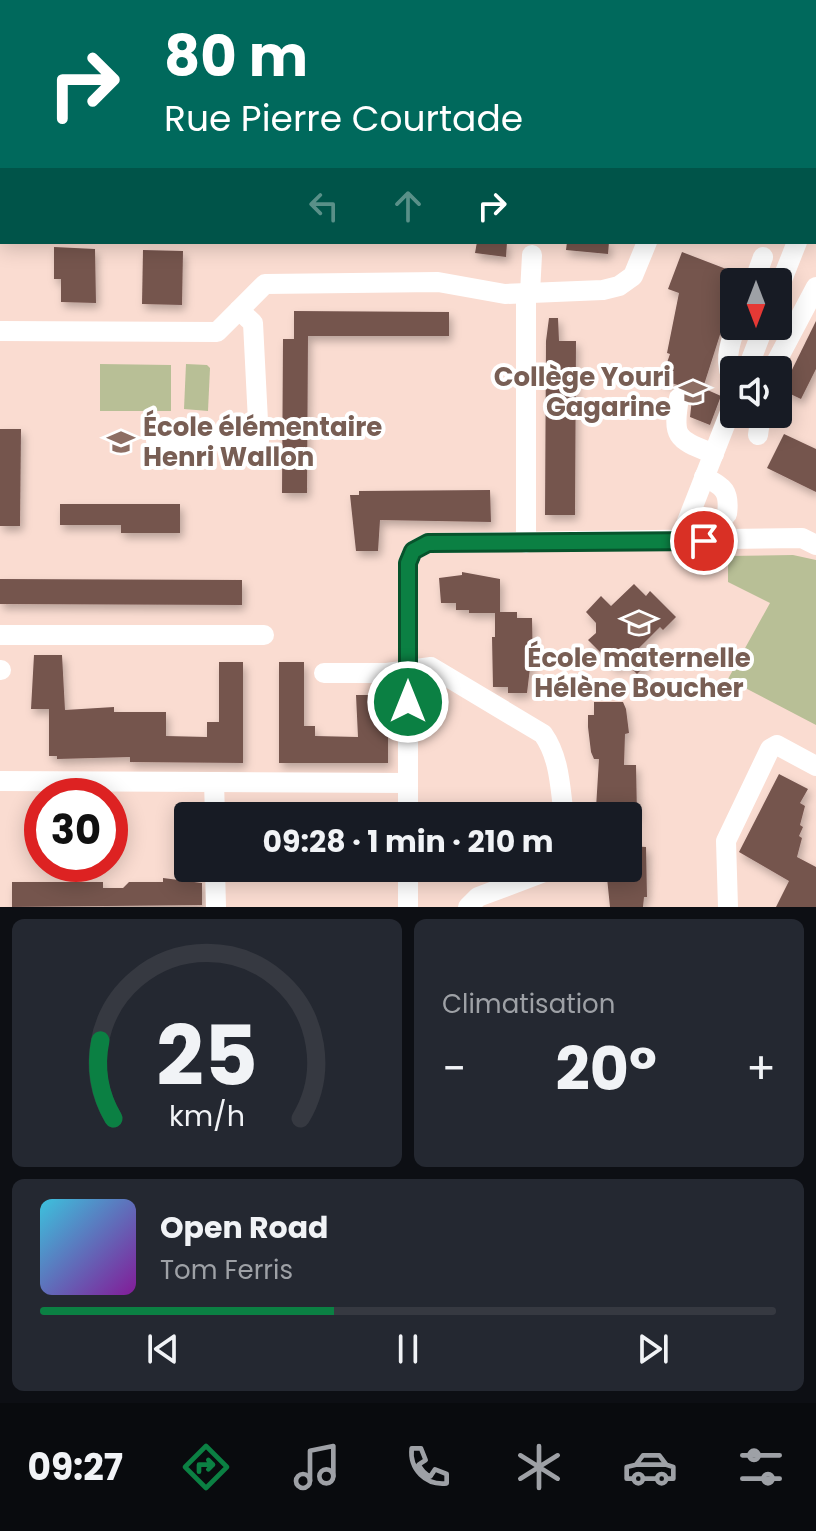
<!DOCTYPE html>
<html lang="fr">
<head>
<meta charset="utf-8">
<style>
  :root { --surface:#171b24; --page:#242831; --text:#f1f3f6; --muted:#9ea1a6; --line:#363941; --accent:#0b8043 }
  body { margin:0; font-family:Poppins,sans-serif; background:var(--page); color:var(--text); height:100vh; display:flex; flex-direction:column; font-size:30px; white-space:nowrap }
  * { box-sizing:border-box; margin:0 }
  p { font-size:26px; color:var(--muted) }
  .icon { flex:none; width:44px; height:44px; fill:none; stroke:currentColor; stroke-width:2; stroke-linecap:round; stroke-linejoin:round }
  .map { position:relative; height:907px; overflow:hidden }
  .sheet { display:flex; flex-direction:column; gap:12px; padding:12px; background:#0d0f14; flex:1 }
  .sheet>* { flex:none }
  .banner { position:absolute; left:0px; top:0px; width:816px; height:244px; box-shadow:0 4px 20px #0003; background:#00695c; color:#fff; overflow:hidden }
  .needle { width:52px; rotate:180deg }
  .buttons { position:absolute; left:720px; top:268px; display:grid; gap:16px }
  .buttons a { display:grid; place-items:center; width:72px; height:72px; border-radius:8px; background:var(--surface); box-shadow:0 4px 20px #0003; font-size:40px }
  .speed { position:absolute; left:24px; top:778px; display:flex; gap:16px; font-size:40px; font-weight:700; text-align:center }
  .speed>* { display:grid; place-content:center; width:104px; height:104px; border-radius:50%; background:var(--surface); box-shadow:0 4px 20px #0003; line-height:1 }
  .speed .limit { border:12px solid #d22; background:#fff; color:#111 }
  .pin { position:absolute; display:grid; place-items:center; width:68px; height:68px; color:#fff; margin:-34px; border:4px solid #fff; border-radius:50%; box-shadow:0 2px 8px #0007 }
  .me { position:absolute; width:88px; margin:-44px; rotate:0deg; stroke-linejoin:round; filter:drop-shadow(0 0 6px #0008) }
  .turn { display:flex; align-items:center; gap:28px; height:168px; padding:0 32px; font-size:36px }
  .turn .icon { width:104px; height:104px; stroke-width:2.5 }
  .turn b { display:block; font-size:56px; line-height:68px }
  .lanes { display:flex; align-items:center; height:76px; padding:0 32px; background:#0003; justify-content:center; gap:40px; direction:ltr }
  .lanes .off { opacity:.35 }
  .big { font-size:60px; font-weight:700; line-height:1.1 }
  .sheet .card { flex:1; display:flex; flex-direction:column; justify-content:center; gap:12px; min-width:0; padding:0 28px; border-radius:12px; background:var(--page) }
  .sheet .dial { align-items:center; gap:0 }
  .dial svg { height:208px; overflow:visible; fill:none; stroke:var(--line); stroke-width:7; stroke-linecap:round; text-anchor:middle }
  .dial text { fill:var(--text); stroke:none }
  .song { display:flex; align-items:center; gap:24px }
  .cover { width:96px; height:96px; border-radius:12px; background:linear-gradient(135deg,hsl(190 70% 55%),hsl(290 70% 35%)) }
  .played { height:8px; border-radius:4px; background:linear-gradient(90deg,var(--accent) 40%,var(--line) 40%) }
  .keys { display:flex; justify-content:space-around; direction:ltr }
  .heat { display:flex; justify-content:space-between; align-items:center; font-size:44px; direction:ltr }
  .sheet .tiles { flex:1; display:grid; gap:12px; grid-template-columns:1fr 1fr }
  .card:last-child { grid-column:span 2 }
  .trip { position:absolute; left:174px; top:802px; width:468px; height:80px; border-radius:8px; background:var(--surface); box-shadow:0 4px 20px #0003; font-weight:700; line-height:80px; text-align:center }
  .tab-bar { display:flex; height:128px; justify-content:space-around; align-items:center; background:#090b0e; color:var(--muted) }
  .tab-bar .icon { width:56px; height:56px }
  .tab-bar .on { color:var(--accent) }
  .tab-bar b { font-size:36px; color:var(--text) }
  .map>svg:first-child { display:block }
</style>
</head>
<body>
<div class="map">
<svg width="816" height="907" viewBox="0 0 816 907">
  <defs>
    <filter id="shadow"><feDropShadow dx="3" dy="5" stdDeviation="4" flood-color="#0004"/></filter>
  </defs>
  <rect width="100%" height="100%" fill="#fadcd1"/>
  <g fill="#b8bf96">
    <path d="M100,364L171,365V411H100Z"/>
    <path d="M186,364L207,365L210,368L208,411L184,409Z"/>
    <path d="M793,555L816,560V725L728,679L770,603L728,582V556Z"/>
  </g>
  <g fill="#75544e" filter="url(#shadow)">
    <path d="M477,242H507L506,257L475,253Z"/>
    <path d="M567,242H609L608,254L566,250Z"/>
    <path d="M54,247L95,249L96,303L61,302V279H54Z"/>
    <path d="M143,250L183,251L182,305L142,304Z"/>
    <path d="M682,252L734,272L727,288L725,319L703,388L721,396L710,425L690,417L692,399L688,388L661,380L670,354L667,353L679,293L668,289Z"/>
    <path d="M294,311L449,312V336H308L307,493H282L283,339H294Z"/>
    <path d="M549,318H558L559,341H576L575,515H545L546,341Z"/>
    <path d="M816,321V369L801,399L782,390Z"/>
    <path d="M0,429H21L20,526H0Z"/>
    <path d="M784,434L816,449V492L767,468Z"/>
    <path d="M490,490L491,522L380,520L378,551H356L350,495H359V491Z"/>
    <path d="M60,504H180V533H121V525H60Z"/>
    <path d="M462,572L500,579V612H517V618H532L533,668H530L527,693H508V687H493L492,637H495V613H469V610H456V603H441L439,578L462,575Z"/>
    <path d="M0,579L242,580V605L0,604Z"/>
    <path d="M634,584L646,596L650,591L676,617L663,630L660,627L639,648L650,661L637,674L625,662L617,669L588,640L596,633V623L586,612L601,596L611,606Z"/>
    <path d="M34,655H62L65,710L114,707V712H166V736L207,737V722H219V662H243V763L130,762V757L57,759V756H49V709H31Z"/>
    <path d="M279,662H304V726H315V736L358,737L356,695H388V763H279Z"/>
    <path d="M594,702H623L626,709L629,733L625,734L624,765H636L637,815L634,816H599V809L596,808L599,759H594L591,752L588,727V715H594Z"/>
    <path d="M779,774L808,789L800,803L805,806L800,825L803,827L799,836L802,838L797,857L816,867V907H776L789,881L739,852Z"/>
    <path d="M628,846L646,847L647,897H644L643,907H610L606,868H628Z"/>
    <path d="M163,878L202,883V905L12,907V882H103V888H123L129,882H163Z"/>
  </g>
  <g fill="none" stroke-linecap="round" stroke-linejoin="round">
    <g stroke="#fff" stroke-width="20">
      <path d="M284,0L287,1"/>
      <path d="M258,2L259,0"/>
      <path d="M410,2L411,0"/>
      <path d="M588,2L589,0"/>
      <path d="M767,2L768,0"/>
      <path d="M0,76H2"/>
      <path d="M0,99H2"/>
      <path d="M814,166L816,167"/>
      <path d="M814,202H816"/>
      <path d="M754,282L763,257"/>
      <path d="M778,290L797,242"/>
      <path d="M526,293V543"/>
      <path d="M530,293L532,255"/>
      <path d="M0,331L217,332L265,284L438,282L505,294L603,290L619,286L633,276L647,242"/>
      <path d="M747,370L764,326"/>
      <path d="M772,370L816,287"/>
      <path d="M734,385C724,363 728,348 736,326"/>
      <path d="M679,398C672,439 677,439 714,454"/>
      <path d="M758,435L761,414"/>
      <path d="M156,441H259L253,323L239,310"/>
      <path d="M704,477C724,486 730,492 727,514"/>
      <path d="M679,542L734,402"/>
      <path d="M0,635H264"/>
      <path d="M0,670H1"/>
      <path d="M324,673H387L431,667L543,734C560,758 560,788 564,816"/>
      <path d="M0,781L214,782L215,816"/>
      <path d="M214,782L408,783"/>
      <path d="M408,816V563L413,551L428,543L802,538L816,545"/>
      <path d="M215,868L216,907"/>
      <path d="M408,868V907"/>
      <path d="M468,907L478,897L555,868"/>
      <path d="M728,907L726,841L770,749L777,745L816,766"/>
    </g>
  </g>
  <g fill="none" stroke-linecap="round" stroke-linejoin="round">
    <g stroke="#07532c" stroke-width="20">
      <path id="route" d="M408,702V563L413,551L428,543L704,541"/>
    </g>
    <use href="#route" stroke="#0b8043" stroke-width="14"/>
  </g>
  <defs>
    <g id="school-bare" transform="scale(2.16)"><path d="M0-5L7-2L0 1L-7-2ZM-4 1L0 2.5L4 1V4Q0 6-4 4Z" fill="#8d6e63" stroke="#fff" stroke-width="2.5" paint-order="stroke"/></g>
  </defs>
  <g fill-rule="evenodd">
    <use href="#school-bare" x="693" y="392"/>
    <use href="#school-bare" x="121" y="442"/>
    <use href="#school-bare" x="639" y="623"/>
  </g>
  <g text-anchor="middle" stroke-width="8" stroke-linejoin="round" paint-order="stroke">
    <g font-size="26" font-weight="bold" fill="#785e54" stroke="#fff" text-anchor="end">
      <text x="671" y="386">Collège Youri<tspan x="671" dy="30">Gagarine</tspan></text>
      <text x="143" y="436" text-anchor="start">École élémentaire<tspan x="143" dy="30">Henri Wallon</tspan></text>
      <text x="639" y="667" text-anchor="middle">École maternelle<tspan x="639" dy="30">Hélène Boucher</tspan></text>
    </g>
  </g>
</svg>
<div class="buttons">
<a><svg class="needle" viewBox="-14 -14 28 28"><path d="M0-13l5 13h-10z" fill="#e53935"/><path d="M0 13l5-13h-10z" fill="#9ea1a6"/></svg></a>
<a><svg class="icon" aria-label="sound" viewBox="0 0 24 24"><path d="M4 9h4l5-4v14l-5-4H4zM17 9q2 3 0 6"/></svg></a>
</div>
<div class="speed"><div class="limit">30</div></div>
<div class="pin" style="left:704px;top:541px;background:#d93025"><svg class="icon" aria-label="arrive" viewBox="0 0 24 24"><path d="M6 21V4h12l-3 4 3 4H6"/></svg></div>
<svg class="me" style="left:408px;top:702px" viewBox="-20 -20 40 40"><circle r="17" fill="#0b8043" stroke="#fff" stroke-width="3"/><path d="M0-11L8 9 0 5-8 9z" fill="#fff"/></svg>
<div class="trip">09:28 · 1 min · 210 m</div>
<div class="banner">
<div class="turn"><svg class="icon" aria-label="right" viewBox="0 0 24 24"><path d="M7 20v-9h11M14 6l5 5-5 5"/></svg><div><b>80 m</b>Rue Pierre Courtade</div></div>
<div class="lanes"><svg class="icon off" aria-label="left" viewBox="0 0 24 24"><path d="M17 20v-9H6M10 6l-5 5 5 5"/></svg><svg class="icon off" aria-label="ahead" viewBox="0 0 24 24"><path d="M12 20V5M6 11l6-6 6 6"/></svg><svg class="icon" aria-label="right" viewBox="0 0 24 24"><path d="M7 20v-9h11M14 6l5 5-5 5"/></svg></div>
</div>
</div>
<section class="sheet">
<div class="tiles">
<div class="card dial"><svg viewBox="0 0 100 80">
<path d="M14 69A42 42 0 1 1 86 69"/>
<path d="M14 69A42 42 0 0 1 9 39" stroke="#0b8043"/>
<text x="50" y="56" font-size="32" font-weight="700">25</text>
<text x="50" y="72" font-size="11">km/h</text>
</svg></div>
<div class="card"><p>Climatisation</p>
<div class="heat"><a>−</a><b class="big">20°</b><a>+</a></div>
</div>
<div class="card">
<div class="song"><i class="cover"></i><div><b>Open Road</b><p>Tom Ferris</p></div></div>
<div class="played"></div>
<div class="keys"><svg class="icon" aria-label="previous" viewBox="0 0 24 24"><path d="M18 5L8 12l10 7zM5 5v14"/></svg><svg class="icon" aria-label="pause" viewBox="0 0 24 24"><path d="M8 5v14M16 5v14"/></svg><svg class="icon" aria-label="next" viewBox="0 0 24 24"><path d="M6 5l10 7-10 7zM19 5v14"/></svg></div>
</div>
</div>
</section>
<nav class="tab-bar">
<b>09:27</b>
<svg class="icon on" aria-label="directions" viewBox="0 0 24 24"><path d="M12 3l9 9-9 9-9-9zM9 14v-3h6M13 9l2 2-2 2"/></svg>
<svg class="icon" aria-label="music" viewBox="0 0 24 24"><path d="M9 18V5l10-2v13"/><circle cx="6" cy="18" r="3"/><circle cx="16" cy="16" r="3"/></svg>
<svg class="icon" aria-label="phone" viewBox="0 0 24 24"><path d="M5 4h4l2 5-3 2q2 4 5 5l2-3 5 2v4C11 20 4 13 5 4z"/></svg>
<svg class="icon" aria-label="climate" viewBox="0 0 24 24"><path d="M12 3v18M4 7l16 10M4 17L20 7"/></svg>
<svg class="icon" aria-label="car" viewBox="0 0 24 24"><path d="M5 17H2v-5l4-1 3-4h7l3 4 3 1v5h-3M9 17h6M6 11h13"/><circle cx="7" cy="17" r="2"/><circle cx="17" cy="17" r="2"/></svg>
<svg class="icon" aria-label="filters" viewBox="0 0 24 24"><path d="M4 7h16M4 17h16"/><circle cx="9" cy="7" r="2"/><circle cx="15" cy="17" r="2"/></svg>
</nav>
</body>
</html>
